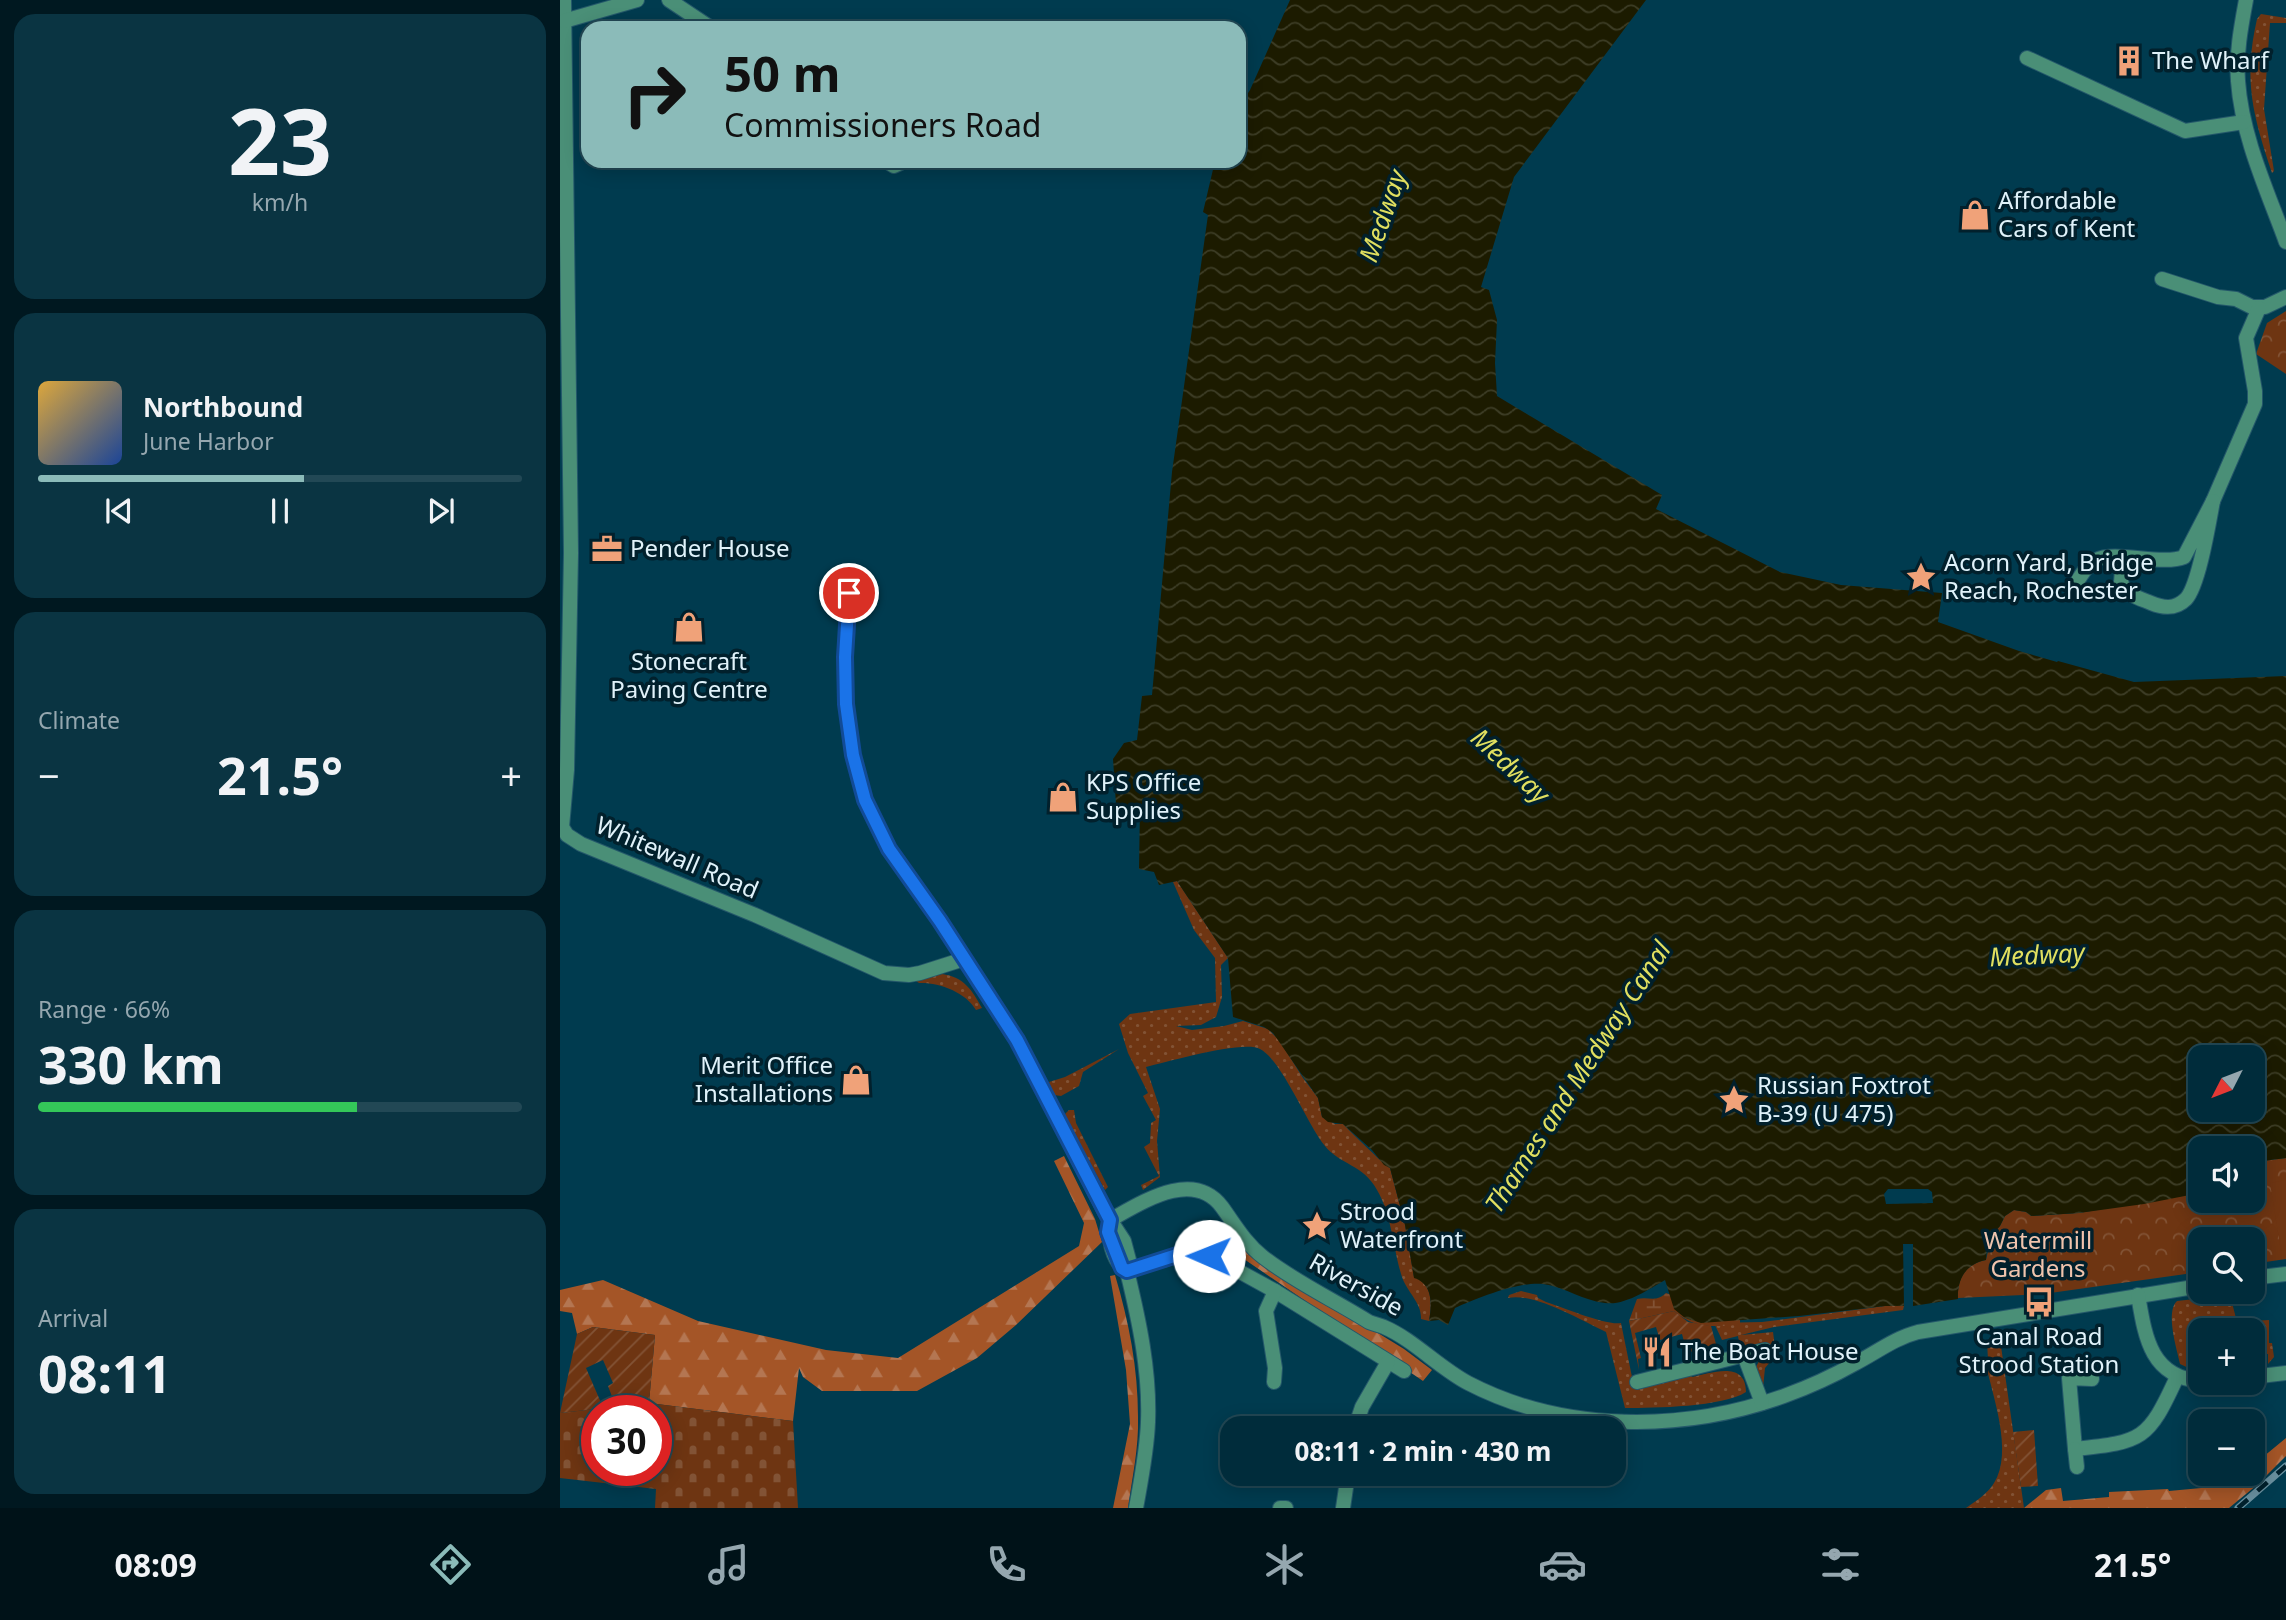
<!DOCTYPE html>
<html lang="en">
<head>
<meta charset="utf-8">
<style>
  :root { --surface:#002c3b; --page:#0a3442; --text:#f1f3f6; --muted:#95a7af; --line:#224855; --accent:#8bbbb9 }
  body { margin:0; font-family:"Noto Sans",sans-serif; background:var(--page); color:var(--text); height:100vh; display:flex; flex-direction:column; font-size:26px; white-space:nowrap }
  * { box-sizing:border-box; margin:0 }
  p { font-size:23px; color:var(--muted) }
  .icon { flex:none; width:38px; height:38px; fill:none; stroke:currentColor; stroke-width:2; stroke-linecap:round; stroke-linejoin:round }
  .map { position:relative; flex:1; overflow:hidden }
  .sheet { display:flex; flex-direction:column; gap:14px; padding:14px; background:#001820; width:560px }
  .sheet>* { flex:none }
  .hud { position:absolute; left:21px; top:21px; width:665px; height:147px; border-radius:21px; box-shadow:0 4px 18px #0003,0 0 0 2px var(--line); background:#8bbbb9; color:#111; overflow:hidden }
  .needle { width:46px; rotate:228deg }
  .fabs { position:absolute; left:1628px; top:1045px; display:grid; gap:14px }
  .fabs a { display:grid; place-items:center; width:77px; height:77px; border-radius:14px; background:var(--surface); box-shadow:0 4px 18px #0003,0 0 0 2px var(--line); font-size:35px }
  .speed { position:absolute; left:21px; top:1395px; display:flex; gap:14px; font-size:35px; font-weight:700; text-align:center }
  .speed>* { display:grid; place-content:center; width:91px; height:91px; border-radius:50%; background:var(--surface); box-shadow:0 4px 18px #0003,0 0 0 2px var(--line); line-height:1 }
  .speed .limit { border:10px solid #d22; background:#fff; color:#111 }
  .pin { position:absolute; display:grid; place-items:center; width:60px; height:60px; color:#fff; margin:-30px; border:4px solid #fff; border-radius:50%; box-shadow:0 2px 7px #0007 }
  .me { position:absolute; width:77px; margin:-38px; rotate:271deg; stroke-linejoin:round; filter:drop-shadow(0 0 5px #0008) }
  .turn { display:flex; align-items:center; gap:24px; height:147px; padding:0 28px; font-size:32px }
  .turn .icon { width:91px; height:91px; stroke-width:2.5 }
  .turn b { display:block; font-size:49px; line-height:60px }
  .big { font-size:52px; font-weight:700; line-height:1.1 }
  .sheet .card { flex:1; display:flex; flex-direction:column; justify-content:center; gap:10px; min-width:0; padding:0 24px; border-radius:21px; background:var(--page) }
  .sheet .dial { align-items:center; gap:0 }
  .dial b { font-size:91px; line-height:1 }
  .song { display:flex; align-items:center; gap:21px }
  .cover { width:84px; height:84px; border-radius:10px; background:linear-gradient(135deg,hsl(40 70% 55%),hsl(220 70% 35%)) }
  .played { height:7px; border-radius:4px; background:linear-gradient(90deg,var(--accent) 55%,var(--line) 55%) }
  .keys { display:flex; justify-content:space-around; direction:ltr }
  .heat { display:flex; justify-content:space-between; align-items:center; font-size:38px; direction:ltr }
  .charge { height:10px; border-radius:5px; background:linear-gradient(90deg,#34c759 66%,var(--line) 0) }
  .trip { position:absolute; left:660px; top:1416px; width:406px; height:70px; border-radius:21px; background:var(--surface); box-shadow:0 4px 18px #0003,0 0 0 2px var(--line); font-weight:700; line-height:70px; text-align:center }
  .menu { display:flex; height:112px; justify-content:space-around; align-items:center; background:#001218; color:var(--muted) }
  .menu .icon { width:49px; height:49px }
  .menu .selected { color:var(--accent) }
  .menu b { font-size:32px; color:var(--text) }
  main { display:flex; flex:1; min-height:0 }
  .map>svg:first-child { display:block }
</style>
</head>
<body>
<main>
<section class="sheet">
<div class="card dial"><b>23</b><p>km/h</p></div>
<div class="card">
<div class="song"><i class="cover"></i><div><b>Northbound</b><p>June Harbor</p></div></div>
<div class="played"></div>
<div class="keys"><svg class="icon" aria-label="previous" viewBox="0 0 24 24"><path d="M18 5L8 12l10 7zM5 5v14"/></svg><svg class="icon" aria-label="pause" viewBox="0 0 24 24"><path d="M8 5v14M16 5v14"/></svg><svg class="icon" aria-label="next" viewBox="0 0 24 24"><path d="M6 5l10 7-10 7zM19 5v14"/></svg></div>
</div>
<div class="card"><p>Climate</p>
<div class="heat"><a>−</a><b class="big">21.5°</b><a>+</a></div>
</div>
<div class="card"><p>Range · 66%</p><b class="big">330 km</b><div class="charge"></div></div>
<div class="card"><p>Arrival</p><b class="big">08:11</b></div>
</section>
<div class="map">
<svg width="1726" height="1508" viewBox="0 0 1726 1508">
  <defs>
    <pattern id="grass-dots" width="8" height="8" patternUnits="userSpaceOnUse" patternTransform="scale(1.75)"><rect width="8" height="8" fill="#6e3512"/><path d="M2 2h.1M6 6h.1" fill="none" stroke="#825335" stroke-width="1.8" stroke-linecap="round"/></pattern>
    <pattern id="forest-firs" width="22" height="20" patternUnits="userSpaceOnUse" patternTransform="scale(1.75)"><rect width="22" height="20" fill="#a45527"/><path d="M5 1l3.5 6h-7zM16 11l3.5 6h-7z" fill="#b47652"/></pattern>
    <pattern id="wetland-marsh" width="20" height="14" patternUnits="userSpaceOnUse" patternTransform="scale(1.75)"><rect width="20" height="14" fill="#6e3512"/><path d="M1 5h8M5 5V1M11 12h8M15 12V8" fill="none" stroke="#825335"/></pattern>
    <pattern id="cemetery-stones" width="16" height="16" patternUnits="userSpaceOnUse" patternTransform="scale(1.75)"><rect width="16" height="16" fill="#6e3512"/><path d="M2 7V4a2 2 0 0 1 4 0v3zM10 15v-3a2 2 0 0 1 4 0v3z" fill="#825335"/></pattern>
    <pattern id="park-crowns" width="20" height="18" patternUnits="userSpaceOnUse" patternTransform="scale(1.75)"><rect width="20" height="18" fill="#6e3512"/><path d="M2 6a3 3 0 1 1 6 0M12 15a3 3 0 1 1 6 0" fill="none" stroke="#825335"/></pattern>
    <pattern id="garden-furrows" width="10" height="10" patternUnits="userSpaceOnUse" patternTransform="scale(1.75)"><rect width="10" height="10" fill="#6e3512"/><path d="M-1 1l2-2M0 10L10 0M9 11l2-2" fill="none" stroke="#825335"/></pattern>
    <pattern id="water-waves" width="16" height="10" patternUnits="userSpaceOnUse" patternTransform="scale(1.75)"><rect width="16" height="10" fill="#1c1b00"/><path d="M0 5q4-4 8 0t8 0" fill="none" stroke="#3d3d26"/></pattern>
  </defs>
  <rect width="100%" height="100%" fill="#003b4f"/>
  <g fill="url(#grass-dots)">
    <path d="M1701,14L1726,18V23H1710L1704,109L1714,171L1712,173C1693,116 1683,80 1697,19Z"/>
    <path d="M617,881L668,958L661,965L662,997L656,1017L641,1025L616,1026L632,1030L664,1026L683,1021L708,1029L719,1040L743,1078L758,1098L762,1117L775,1124H783C790,1131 824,1165 830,1168L845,1225L854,1277C873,1284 872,1304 869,1321L861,1319C862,1303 847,1292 842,1277C833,1249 832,1215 817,1190C804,1165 779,1164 765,1146C747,1124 722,1060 700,1049C683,1040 608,1062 586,1067L600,1109L597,1141L600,1177L583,1190L581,1185L599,1176L584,1147L590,1143L591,1123L596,1120L583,1096L588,1093L568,1053L559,1024L570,1014L656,1002L655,958L634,930L613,882Z"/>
    <path d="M382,974C404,977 412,990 422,1008L416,1010C406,992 378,982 359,983L356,981Z"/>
    <path d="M559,1049L523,1072L519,1086L501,1096L494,1095L489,1082L505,1077Z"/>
    <path d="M509,1110H514L516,1123L548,1187L545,1190L506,1119L505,1114Z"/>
    <path d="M961,1291L977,1295L978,1298L986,1302C1002,1307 1047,1326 1061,1323L1072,1377L1131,1374L1132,1377C1151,1373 1186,1360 1186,1392C1163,1407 1094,1408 1065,1408L1046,1332C1022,1321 974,1292 948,1298L949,1295Z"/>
    <path d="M1670,1295L1677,1322L1709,1320V1343H1712L1714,1357L1708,1364V1354L1692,1355V1330H1640V1356H1633L1635,1371L1620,1364C1617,1349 1605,1312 1617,1301Z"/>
    <path d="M1325,1306H1344L1343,1310L1214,1327L1181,1335L1213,1332L1216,1355L1205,1368L1203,1388L1196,1367L1201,1357L1180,1349L1178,1336L1162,1340L1154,1323L1202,1322Z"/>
    <path d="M1439,1332L1464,1508H1406C1416,1501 1428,1493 1434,1483C1454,1452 1432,1394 1425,1361L1428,1360L1427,1341L1434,1334Z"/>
  </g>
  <g fill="url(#forest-firs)">
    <path d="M504,1156L535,1219L542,1242L456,1325L417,1358L357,1391H262L243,1377L239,1368L233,1421L89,1403L95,1335L33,1327L17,1334L12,1313L0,1311V1290L43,1280L138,1321L266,1350L338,1358L519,1246L524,1223L494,1161Z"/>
    <path d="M671,1232L701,1261L844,1349L872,1370L863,1381L678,1255L652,1241L654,1235Z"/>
    <path d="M555,1275C569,1322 578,1368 578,1417C579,1447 572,1479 568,1508H553L570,1424L566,1370L550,1276Z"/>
    <path d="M1726,1438V1456L1697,1485L1669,1508H1464L1486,1490L1501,1488L1503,1501L1549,1497V1492L1608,1489L1609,1491L1652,1487L1677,1474H1692V1466Z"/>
  </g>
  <path fill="url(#wetland-marsh)" d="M1106,1293L1180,1319V1325C1153,1326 1136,1330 1114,1311L1069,1321L1077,1299C1089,1296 1096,1303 1106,1293Z"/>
  <path fill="url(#cemetery-stones)" fill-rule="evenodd" d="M89,1403L233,1421L238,1508H95L96,1489L0,1478V1413ZM37,1410H96V1470H37Z"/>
  <g fill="url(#park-crowns)">
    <path d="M1726,311V374L1696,354L1707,323Z"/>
    <path d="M1692,1152L1699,1155L1703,1161L1726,1158V1259L1692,1264V1239H1640V1272L1483,1294L1398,1298C1397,1278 1406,1264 1426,1260L1432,1235L1440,1226L1445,1216L1454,1210L1466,1212L1471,1216L1519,1213L1640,1193V1200H1692Z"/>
  </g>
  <g fill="url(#garden-furrows)" fill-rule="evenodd">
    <path d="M1114,1311L1128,1322L1151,1326L1156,1344L1127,1353L1122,1334L1100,1340L1096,1327L1075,1333L1081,1358L1078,1359L1079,1370L1069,1321Z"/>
    <path d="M33,1327L95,1335L89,1403L0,1413L17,1334ZM43,1360L53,1383L48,1386L53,1399L42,1405L26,1368Z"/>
    <path d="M1474,1430L1478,1486L1461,1487L1453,1432Z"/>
  </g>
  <path fill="#6e3512" d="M1726,1180V1250L1721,1251L1710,1183Z"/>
  <path fill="url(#water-waves)" fill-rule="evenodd" d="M730,0H1086L954,177L921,287L929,290L937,320L935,363L937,396L1102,495L1096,509L1220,572L1281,585L1382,593L1378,622L1459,651L1497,662L1498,661L1574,682L1726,676V1158L1703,1161L1699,1155L1692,1152V1148H1640V1193L1584,1204L1519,1213L1471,1216L1466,1212L1454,1210L1445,1216L1440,1226L1432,1235L1427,1249L1426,1260C1406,1264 1397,1279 1398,1299L1353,1306H1325L1239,1316L1141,1323L1125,1318L1114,1309L1105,1280C1089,1289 1065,1306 1045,1303C1024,1301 1005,1287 983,1284C960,1281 917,1298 895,1308L888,1325L879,1320L869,1321C872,1304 873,1284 854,1278L845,1225L830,1168L824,1165L812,1150L783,1124L768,1122L762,1117L758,1098L713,1033L704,1027L673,1017L668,958L617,881L599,885L594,872L579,869L580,806L556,804L553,759L564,743L577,740L582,696L592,695L612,472L648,215L643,212L655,161H679V107L690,90ZM1640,1057H1692V1110H1640Z"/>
  <g fill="#003b4f">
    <path d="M1328,1189H1368L1372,1192L1373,1203L1326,1204L1324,1194Z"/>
    <path d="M1343,1244H1353V1306H1344Z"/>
  </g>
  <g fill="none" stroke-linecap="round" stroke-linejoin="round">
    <g stroke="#24586a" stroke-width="16">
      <g id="street">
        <path d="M4,0L11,553L7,770L2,827L7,835L21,844L195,915L324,973L349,975L360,973L404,959"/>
        <path d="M109,0L151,28"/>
        <path d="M1686,0C1681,27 1676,53 1678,81C1682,137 1707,190 1726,242"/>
        <path d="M4,21L77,0"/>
        <path d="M1467,58L1625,131L1684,122"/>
        <path d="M326,161L334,166L345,161"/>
        <path d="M1602,279L1658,297L1676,299L1692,307H1705L1726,297"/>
        <path d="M1653,501L1695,404V391L1686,338L1699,308"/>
        <path d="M1518,580C1523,573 1528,563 1536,560C1555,550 1602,566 1624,557L1653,501C1649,522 1639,585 1626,599C1615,610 1603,608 1591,603C1579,598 1566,595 1561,582L1563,558"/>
        <path d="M290,582L285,657L286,703L293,755L305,800L329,849L380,921L457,1040L545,1212L564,1241L569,1260L567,1271C579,1320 590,1371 588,1422C587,1451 581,1480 576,1508"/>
        <path d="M550,1220C581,1203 633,1168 662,1207C675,1225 685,1243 703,1257C735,1282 774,1300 809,1322C814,1324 819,1325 824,1327C854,1340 878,1367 908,1383C1004,1433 1124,1432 1224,1396C1249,1387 1273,1376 1296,1363C1317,1352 1335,1338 1358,1332L1640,1286"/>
        <path d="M550,1220C547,1236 552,1262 567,1271"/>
        <path d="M567,1271L622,1254L653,1257L715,1291L844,1371"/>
        <path d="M1692,1278L1726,1274"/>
        <path d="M1578,1295C1585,1336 1590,1377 1640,1381"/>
        <path d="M1184,1355L1205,1350"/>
        <path d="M1692,1377L1726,1373"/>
        <path d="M1532,1379L1509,1378L1515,1449C1583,1442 1588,1440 1617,1377"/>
        <path d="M714,1382L715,1368L706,1311L715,1291"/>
        <path d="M1077,1382L1184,1355L1202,1403"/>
        <path d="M795,1428L802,1407L828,1362"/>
        <path d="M1515,1449L1517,1467"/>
        <path d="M720,1508H726"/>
        <path d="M783,1508L788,1474"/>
      </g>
    </g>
    <use href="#street" stroke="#4a8f77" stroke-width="14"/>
    <g stroke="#69909f" stroke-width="7">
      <path id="rail" d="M1678,1508L1726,1466"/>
    </g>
    <use href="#rail" stroke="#01202c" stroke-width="4.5" stroke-dasharray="13" stroke-linecap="butt"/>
  </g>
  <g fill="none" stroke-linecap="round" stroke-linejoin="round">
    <g stroke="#114b97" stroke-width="18">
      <path id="route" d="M289,593L285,657L286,704L293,755L305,800L329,849L380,921L457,1040L550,1220L548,1232L562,1268L567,1271L620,1254L649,1256"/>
    </g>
    <use href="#route" stroke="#1a73e8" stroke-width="12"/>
  </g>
  <defs>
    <g id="building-bare" transform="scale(2.415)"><path d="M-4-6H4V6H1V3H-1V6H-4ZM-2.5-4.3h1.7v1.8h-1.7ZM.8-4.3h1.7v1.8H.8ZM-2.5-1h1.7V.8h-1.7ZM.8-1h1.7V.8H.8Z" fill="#f0a279" stroke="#01202c" stroke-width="2.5" paint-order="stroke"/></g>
    <g id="shop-bare" transform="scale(2.415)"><path d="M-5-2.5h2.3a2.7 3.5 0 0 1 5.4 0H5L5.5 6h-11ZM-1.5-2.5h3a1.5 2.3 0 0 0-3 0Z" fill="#f0a279" stroke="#01202c" stroke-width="2.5" paint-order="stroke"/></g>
    <g id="office-bare" transform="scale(2.415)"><path d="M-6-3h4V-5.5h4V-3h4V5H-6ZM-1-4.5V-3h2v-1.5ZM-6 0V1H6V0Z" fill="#f0a279" stroke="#01202c" stroke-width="2.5" paint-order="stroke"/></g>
    <g id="sight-bare" transform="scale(2.415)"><path d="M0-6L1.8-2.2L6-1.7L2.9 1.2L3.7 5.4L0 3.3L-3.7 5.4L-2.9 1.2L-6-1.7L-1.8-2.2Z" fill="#f0a279" stroke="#01202c" stroke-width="2.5" paint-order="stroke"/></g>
    <g id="bus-bare" transform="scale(2.415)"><path d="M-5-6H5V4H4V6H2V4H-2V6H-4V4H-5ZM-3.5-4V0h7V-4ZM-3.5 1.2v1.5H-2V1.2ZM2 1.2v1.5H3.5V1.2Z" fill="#f0a279" stroke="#01202c" stroke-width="2.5" paint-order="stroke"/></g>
    <g id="restaurant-bare" transform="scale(2.415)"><path d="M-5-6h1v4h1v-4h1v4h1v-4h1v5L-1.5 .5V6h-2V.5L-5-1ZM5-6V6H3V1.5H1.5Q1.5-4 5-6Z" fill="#f0a279" stroke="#01202c" stroke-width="2.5" paint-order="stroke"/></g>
  </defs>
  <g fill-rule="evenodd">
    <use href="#building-bare" x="1569" y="61"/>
    <use href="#shop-bare" x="1415" y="215"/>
    <use href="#office-bare" x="47" y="549"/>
    <use href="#sight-bare" x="1361" y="577"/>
    <use href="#shop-bare" x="129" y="627"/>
    <use href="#shop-bare" x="503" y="797"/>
    <use href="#shop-bare" x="296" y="1080"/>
    <use href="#sight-bare" x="1174" y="1100"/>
    <use href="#sight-bare" x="757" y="1226"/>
    <use href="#bus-bare" x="1479" y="1302"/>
    <use href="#restaurant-bare" x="1097" y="1352"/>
  </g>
  <g text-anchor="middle" stroke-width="7" stroke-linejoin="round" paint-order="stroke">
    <g font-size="24" fill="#e0f2fa" stroke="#01202c" text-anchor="start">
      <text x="1592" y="69">The Wharf</text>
      <text x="1438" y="209">Affordable<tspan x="1438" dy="28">Cars of Kent</tspan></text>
      <text x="70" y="557">Pender House</text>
      <text x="1384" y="571">Acorn Yard, Bridge<tspan x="1384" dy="28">Reach, Rochester</tspan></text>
      <text x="129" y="670" text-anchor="middle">Stonecraft<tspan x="129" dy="28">Paving Centre</tspan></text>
      <text x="526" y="791">KPS Office<tspan x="526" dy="28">Supplies</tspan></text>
      <text x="273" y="1074" text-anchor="end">Merit Office<tspan x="273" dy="28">Installations</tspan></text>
      <text x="1197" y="1094">Russian Foxtrot<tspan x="1197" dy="28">B-39 (U 475)</tspan></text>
      <text x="780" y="1220">Strood<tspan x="780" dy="28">Waterfront</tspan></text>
      <text x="1479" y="1345" text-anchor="middle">Canal Road<tspan x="1479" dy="28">Strood Station</tspan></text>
      <text x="1120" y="1360">The Boat House</text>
    </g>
    <g font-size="24" fill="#e0f2fa" stroke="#01202c">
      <text transform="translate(117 858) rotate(23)" y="8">Whitewall Road</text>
      <text transform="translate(796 1285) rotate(29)" y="8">Riverside</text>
    </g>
    <g font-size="24" fill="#f0c4ad" stroke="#01202c">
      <text x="1478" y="1249">Watermill<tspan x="1478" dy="28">Gardens</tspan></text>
    </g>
    <g font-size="26" font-style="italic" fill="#e0df5f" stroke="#01202c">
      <text transform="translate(823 216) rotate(-71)" y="9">Medway</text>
      <text transform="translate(950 766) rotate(43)" y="9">Medway</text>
      <text transform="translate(1477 955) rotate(-3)" y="9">Medway</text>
      <text transform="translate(1018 1077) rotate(-57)" y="9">Thames and Medway Canal</text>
    </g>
  </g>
</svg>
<div class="fabs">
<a><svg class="needle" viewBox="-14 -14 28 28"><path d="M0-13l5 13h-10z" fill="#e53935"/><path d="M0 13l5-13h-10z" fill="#95a7af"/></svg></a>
<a><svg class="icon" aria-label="sound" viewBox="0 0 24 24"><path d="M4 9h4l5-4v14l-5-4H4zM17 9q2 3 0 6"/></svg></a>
<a><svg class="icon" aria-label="search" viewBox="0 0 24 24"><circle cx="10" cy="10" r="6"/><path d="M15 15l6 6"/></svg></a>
<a>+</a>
<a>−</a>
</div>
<div class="speed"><div class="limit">30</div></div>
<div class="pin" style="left:289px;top:593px;background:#d93025"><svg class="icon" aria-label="arrive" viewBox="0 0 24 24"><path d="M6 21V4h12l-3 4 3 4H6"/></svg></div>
<svg class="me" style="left:649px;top:1256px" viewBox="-20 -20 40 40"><circle r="19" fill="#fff"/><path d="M0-13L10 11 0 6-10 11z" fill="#1a73e8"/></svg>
<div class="trip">08:11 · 2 min · 430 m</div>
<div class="hud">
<div class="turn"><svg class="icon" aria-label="right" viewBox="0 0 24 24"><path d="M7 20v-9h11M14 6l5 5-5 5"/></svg><div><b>50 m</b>Commissioners Road</div></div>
</div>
</div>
</main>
<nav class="menu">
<b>08:09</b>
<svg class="icon selected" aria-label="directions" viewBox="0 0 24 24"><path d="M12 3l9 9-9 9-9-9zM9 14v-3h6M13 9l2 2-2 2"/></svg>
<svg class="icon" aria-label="music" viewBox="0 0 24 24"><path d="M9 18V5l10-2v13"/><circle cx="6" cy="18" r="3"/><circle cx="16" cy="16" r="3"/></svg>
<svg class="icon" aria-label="phone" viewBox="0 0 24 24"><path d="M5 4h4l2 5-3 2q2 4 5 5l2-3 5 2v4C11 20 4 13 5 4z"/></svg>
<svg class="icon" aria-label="climate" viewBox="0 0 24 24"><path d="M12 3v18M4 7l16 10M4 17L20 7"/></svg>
<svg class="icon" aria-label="car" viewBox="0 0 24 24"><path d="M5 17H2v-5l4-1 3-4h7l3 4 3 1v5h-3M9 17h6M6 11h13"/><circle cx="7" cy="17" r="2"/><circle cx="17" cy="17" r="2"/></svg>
<svg class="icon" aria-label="filters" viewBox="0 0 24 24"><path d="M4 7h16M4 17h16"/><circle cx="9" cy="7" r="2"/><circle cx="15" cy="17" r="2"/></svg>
<b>21.5°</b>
</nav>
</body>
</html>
